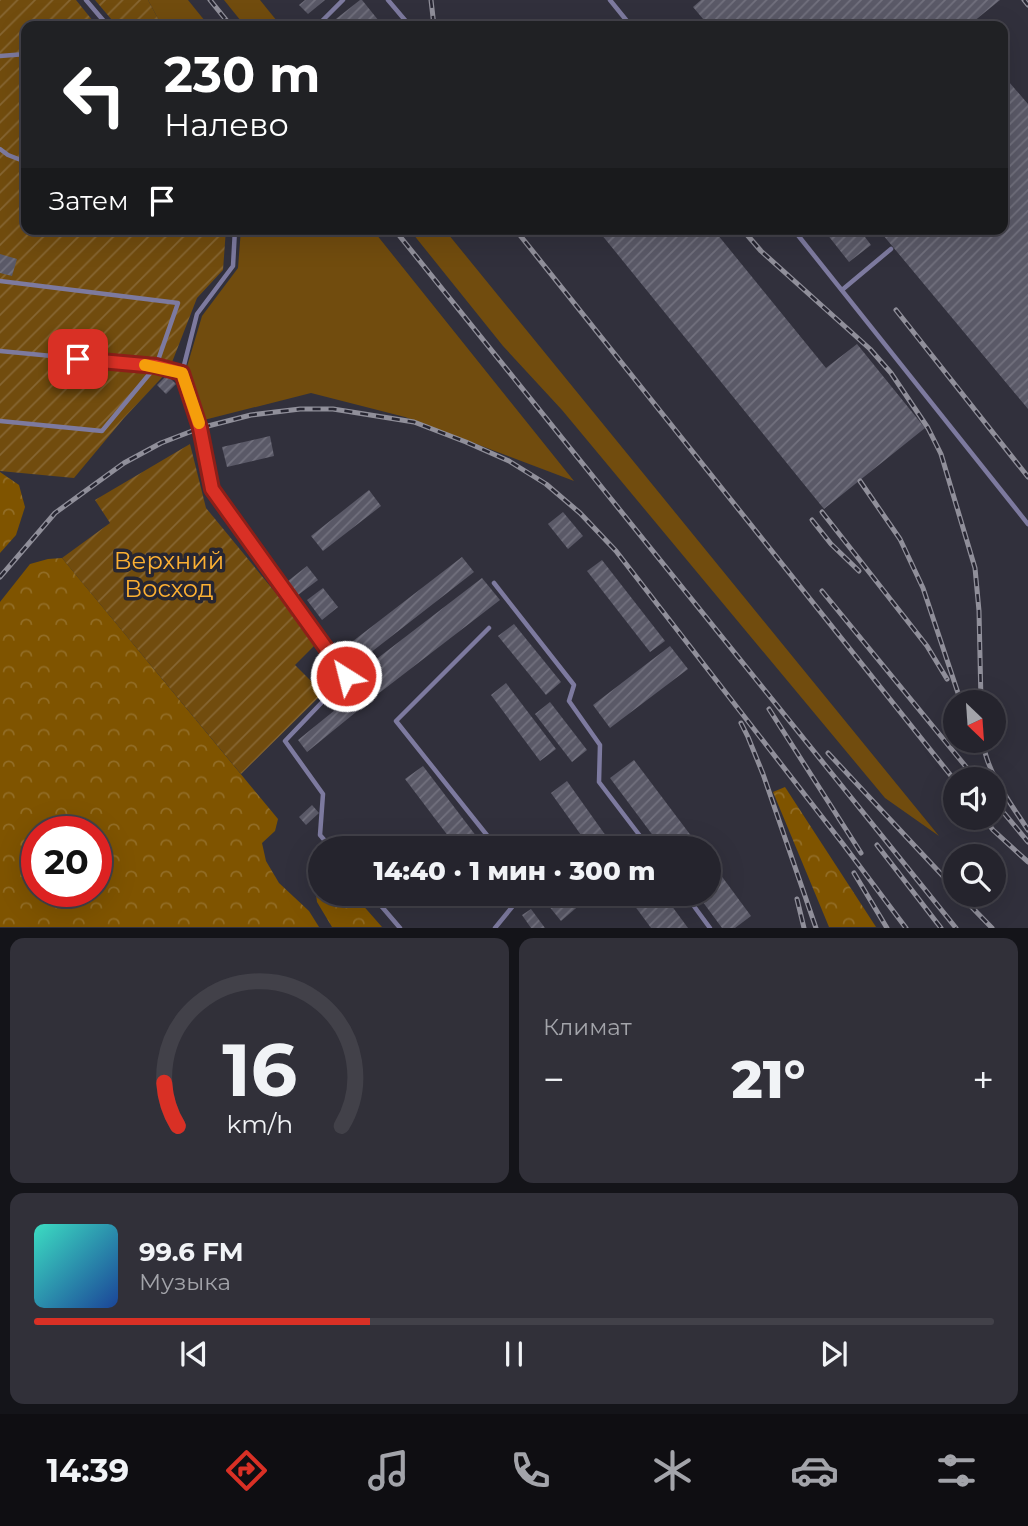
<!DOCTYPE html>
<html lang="ru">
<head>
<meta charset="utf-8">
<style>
  :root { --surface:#25242d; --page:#313039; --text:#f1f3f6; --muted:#a3a4aa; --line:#424149; --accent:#d93025 }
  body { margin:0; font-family:Montserrat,sans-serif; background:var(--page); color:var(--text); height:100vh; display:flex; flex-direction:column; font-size:26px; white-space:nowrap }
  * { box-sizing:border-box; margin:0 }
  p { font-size:23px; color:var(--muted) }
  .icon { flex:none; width:38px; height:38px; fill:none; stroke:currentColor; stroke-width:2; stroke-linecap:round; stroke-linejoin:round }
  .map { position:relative; height:928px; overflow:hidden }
  .details { display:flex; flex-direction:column; gap:10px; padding:10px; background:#141419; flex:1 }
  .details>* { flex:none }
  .top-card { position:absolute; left:21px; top:21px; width:987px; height:214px; border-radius:14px; box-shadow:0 7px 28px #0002,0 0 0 2px var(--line); background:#202124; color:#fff; overflow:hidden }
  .needle { width:46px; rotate:155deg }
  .fabs { position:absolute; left:943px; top:690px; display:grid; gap:14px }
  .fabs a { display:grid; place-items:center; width:63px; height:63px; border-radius:50%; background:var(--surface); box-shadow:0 7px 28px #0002,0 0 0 2px var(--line); font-size:35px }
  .speed { position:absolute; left:21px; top:816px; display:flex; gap:14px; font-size:35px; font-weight:700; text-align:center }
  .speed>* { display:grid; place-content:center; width:91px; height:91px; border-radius:50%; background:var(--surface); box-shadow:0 7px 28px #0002,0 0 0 2px var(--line); line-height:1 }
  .speed .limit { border:10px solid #d22; background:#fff; color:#111 }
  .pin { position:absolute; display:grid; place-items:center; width:60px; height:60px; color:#fff; margin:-30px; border-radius:14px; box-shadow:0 4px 10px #0006 }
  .me { position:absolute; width:77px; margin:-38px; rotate:324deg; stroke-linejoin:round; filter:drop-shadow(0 0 5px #0008) }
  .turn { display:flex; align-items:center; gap:24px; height:147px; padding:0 28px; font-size:32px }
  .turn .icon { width:91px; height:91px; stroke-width:2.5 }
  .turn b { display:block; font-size:49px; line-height:60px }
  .then { display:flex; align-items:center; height:66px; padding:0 28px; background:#0003; gap:14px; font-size:26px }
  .big { font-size:52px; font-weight:800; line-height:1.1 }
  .details .tile { flex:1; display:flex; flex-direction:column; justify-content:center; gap:10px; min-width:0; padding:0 24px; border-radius:14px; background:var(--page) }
  .details .dial { align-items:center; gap:0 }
  .dial svg { height:182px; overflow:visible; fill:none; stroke:var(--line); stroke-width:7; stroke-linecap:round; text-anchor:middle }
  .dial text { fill:var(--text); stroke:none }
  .song { display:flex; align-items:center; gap:21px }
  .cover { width:84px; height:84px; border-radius:10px; background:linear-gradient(135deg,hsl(170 70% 55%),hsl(220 70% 35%)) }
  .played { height:7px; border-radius:4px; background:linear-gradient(90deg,var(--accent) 35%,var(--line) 35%) }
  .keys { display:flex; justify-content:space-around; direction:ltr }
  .heat { display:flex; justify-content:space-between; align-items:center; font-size:38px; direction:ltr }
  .details .tiles { flex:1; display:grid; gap:10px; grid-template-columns:1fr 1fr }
  .tile:last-child { grid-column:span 2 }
  .trip { position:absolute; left:308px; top:836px; width:413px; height:70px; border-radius:35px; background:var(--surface); box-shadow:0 7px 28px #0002,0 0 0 2px var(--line); font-weight:800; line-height:70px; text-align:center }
  .menu { display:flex; height:112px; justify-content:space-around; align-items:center; background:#0f0e12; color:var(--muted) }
  .menu .icon { width:49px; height:49px }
  .menu .selected { color:var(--accent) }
  .menu b { font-size:32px; color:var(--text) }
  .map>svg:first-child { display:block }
</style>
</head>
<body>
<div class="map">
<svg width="1028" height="928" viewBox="0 0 1028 928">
  <defs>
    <pattern id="forest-crowns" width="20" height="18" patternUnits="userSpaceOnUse" patternTransform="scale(1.75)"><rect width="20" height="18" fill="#7f5400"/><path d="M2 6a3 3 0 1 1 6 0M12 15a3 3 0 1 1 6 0" fill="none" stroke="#926d26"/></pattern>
    <pattern id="garden-furrows" width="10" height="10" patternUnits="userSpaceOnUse" patternTransform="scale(1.75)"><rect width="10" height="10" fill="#714c0e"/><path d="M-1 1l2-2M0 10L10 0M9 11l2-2" fill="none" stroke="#866632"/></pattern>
    <pattern id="building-hatch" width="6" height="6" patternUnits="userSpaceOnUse" patternTransform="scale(1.75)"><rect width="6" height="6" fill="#5a5967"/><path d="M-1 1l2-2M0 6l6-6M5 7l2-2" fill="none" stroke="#72717e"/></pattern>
  </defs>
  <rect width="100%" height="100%" fill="#31303c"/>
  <g fill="#714c0e">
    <path d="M148,0H188L209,26H162Z"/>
    <path d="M224,0H260L281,26H245Z"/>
    <path d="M241,229H372L574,481L405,417L311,393L200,421L185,373L202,316L238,268Z"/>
    <path d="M409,229H444L939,836L885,798L562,410L503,346Z"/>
  </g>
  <g fill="url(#forest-crowns)" fill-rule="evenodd">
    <path d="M0,472L19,485L25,507L16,535L0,553Z"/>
    <path d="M62,558L278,819L275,831L262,843L266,861L279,883L309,911L319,927H0V602L30,564L48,559ZM37,831H96V891H37Z"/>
    <path d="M785,787L876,927H829L773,792Z"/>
    <path d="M320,878V894H353L382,927H332L317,902L314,879Z"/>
  </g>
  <g fill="url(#garden-furrows)">
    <path d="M0,0H76L97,26H26V229H226L223,270L197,298L169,370L124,418L74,478L0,471Z"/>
    <path d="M95,0H148L162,26H117Z"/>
    <path d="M190,444L206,508L317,643L295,665L323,693L241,774L62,558L110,523L95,500Z"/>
  </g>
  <g fill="url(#building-hatch)">
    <path d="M305,0H325L308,14L299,5Z"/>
    <path d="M360,0H362L383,26H327Z"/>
    <path d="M701,0H1000L968,26H709L693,7Z"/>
    <path d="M1003,75L1028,104V409L878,229H1003Z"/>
    <path d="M597,229H713L826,368L857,344L925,428L824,509Z"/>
    <path d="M823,229H859L871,245L849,262Z"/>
    <path d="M0,254L17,259L12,276L0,273Z"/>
    <path d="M167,375L176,384L166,394L157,385Z"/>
    <path d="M270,436L274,456L227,467L222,447Z"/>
    <path d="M369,490L381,506L323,551L311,536Z"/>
    <path d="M563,512L583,536L568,549L548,524Z"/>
    <path d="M462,557L474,572L356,664L344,648Z"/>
    <path d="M602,560L665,641L650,652L587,571Z"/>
    <path d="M307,566L318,580L298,595L288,581Z"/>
    <path d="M482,578L500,600L374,697L357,674Z"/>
    <path d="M323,588L338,607L322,620L307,600Z"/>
    <path d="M514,624L561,682L546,695L498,636Z"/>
    <path d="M670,646L688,669L610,728L593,705Z"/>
    <path d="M506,683L556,749L540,761L491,695Z"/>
    <path d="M351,697L361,708L307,752L298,740Z"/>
    <path d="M550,702L587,750L572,762L535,714Z"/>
    <path d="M634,760L701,849H663L610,778Z"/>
    <path d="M423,766L486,849H458L405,779Z"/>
    <path d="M567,781L611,843L603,849H591L551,793Z"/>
    <path d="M312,805L319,813L306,825L299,817Z"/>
    <path d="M550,835L560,849H532Z"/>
    <path d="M709,859L751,916L735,928H722L697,894H709Z"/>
    <path d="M560,894H574L582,903L561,921L548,905Z"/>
    <path d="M626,894H663L688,928H651Z"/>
    <path d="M531,909L545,928H531L522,915Z"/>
  </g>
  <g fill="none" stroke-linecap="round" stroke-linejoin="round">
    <g stroke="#7d7a9f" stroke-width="4.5">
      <path d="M86,0L108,26"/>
      <path d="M388,0L410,26"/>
      <path d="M610,0L631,26"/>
      <path d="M317,26L343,0"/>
      <path d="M0,56L26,54"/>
      <path d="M0,149L8,155L26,162"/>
      <path d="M235,229L233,266L197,314L182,373L200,428L212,490L347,676L285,741L323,794L320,835L332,849"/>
      <path d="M793,229L1028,524"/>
      <path d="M0,281L178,303L156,366L0,351"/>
      <path d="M842,290L891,249"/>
      <path d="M0,421L102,431L156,366L182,373"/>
      <path d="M494,583L574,685L569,701L600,745L599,782L650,849"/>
      <path d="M489,628L396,721L498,849"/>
      <path d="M371,894L400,928"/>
      <path d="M685,894L710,928"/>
      <path d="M495,928L517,901L519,894"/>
    </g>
    <g stroke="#908f9a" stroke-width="5">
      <g id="rail">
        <path d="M210,0L231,26"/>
        <path d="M431,0L434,26"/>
        <path d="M1024,0L1028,5"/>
        <path d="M394,229L956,928"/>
        <path d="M515,229L956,782"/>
        <path d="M742,229L761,251L870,349L891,373L928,428L941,454L975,568L979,611L981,702"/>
        <path d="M896,310L1028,477"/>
        <path d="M860,481L900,539L923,588L961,702"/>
        <path d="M822,512L927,646L947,679"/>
        <path d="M812,520L831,544L859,571"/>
        <path d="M0,577L55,513L124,463L161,443L200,428L251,415L300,409H333L414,422L466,442L509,461L546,484L580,513L616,551L843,844L906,928"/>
        <path d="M822,591L976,779"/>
        <path d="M769,709L861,853"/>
        <path d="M741,723L748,737L763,774L816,928"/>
        <path d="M983,740C985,771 1012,805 1028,830"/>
        <path d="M828,753L956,890"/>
        <path d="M994,801L1028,842"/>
        <path d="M983,817L993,830L1028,862"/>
        <path d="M877,845L941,928"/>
        <path d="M854,873L887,928"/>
        <path d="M959,894L992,928"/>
        <path d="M797,899L804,928"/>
      </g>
    </g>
    <use href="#rail" stroke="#272632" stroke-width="2.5" stroke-dasharray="8" stroke-linecap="butt"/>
  </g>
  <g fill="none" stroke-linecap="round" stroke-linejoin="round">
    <g stroke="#8d1f18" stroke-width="18">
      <path id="route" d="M78,359L156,366L182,373L200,428L212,489L346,676"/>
    </g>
    <use href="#route" stroke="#d93025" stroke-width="12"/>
    <path stroke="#f59e0b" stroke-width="12" d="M145,365L182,373L199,423"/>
  </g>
  <g text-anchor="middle" stroke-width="7" stroke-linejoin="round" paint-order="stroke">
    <g font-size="24" fill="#fcb033" stroke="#272632">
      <text x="169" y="569">Верхний<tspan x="169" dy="28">Восход</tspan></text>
    </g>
  </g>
</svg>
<div class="fabs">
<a><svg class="needle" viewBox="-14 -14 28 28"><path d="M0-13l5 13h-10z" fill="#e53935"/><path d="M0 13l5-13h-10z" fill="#a3a4aa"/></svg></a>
<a><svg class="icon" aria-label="sound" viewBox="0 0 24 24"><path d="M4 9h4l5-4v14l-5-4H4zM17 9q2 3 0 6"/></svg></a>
<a><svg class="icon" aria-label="search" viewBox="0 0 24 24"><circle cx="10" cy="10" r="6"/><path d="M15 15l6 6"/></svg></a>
</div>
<div class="speed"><div class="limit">20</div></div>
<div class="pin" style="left:78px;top:359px;background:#d93025"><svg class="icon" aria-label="arrive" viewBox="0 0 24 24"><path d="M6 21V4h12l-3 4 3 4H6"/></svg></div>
<svg class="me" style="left:346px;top:676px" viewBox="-20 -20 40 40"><circle r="17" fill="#d93025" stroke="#fff" stroke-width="3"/><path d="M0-11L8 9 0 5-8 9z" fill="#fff"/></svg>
<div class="trip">14:40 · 1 мин · 300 m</div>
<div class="top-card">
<div class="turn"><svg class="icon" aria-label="left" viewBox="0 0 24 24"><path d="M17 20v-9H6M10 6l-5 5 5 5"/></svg><div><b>230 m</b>Налево</div></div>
<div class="then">Затем<svg class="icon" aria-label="arrive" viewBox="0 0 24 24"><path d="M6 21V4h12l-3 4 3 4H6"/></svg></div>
</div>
</div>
<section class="details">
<div class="tiles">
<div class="tile dial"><svg viewBox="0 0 100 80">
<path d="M14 69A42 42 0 1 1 86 69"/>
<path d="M14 69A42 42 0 0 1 8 50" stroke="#d93025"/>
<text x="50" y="56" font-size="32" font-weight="700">16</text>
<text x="50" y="72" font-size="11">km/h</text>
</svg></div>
<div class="tile"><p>Климат</p>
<div class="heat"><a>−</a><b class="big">21°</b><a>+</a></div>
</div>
<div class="tile">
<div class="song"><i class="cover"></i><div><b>99.6 FM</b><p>Музыка</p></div></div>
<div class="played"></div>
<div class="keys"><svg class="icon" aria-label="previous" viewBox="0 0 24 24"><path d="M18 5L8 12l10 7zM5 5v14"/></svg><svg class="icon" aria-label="pause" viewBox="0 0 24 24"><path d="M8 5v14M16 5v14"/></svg><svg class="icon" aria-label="next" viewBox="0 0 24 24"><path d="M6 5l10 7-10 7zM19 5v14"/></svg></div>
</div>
</div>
</section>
<nav class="menu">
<b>14:39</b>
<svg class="icon selected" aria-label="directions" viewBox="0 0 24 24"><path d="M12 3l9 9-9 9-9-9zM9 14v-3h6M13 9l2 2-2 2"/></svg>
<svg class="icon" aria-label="music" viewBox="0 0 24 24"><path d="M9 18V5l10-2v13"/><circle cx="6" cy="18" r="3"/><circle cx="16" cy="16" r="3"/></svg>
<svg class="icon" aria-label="phone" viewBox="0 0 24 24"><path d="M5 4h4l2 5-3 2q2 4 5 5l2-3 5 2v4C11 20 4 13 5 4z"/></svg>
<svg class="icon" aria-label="climate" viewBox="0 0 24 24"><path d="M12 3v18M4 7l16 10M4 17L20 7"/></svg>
<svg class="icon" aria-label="car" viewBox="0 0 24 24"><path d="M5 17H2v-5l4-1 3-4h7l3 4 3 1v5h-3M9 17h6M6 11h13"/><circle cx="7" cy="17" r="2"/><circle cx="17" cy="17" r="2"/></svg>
<svg class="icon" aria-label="filters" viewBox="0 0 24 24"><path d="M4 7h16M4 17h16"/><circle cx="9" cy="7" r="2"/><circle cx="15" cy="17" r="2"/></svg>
</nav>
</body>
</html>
